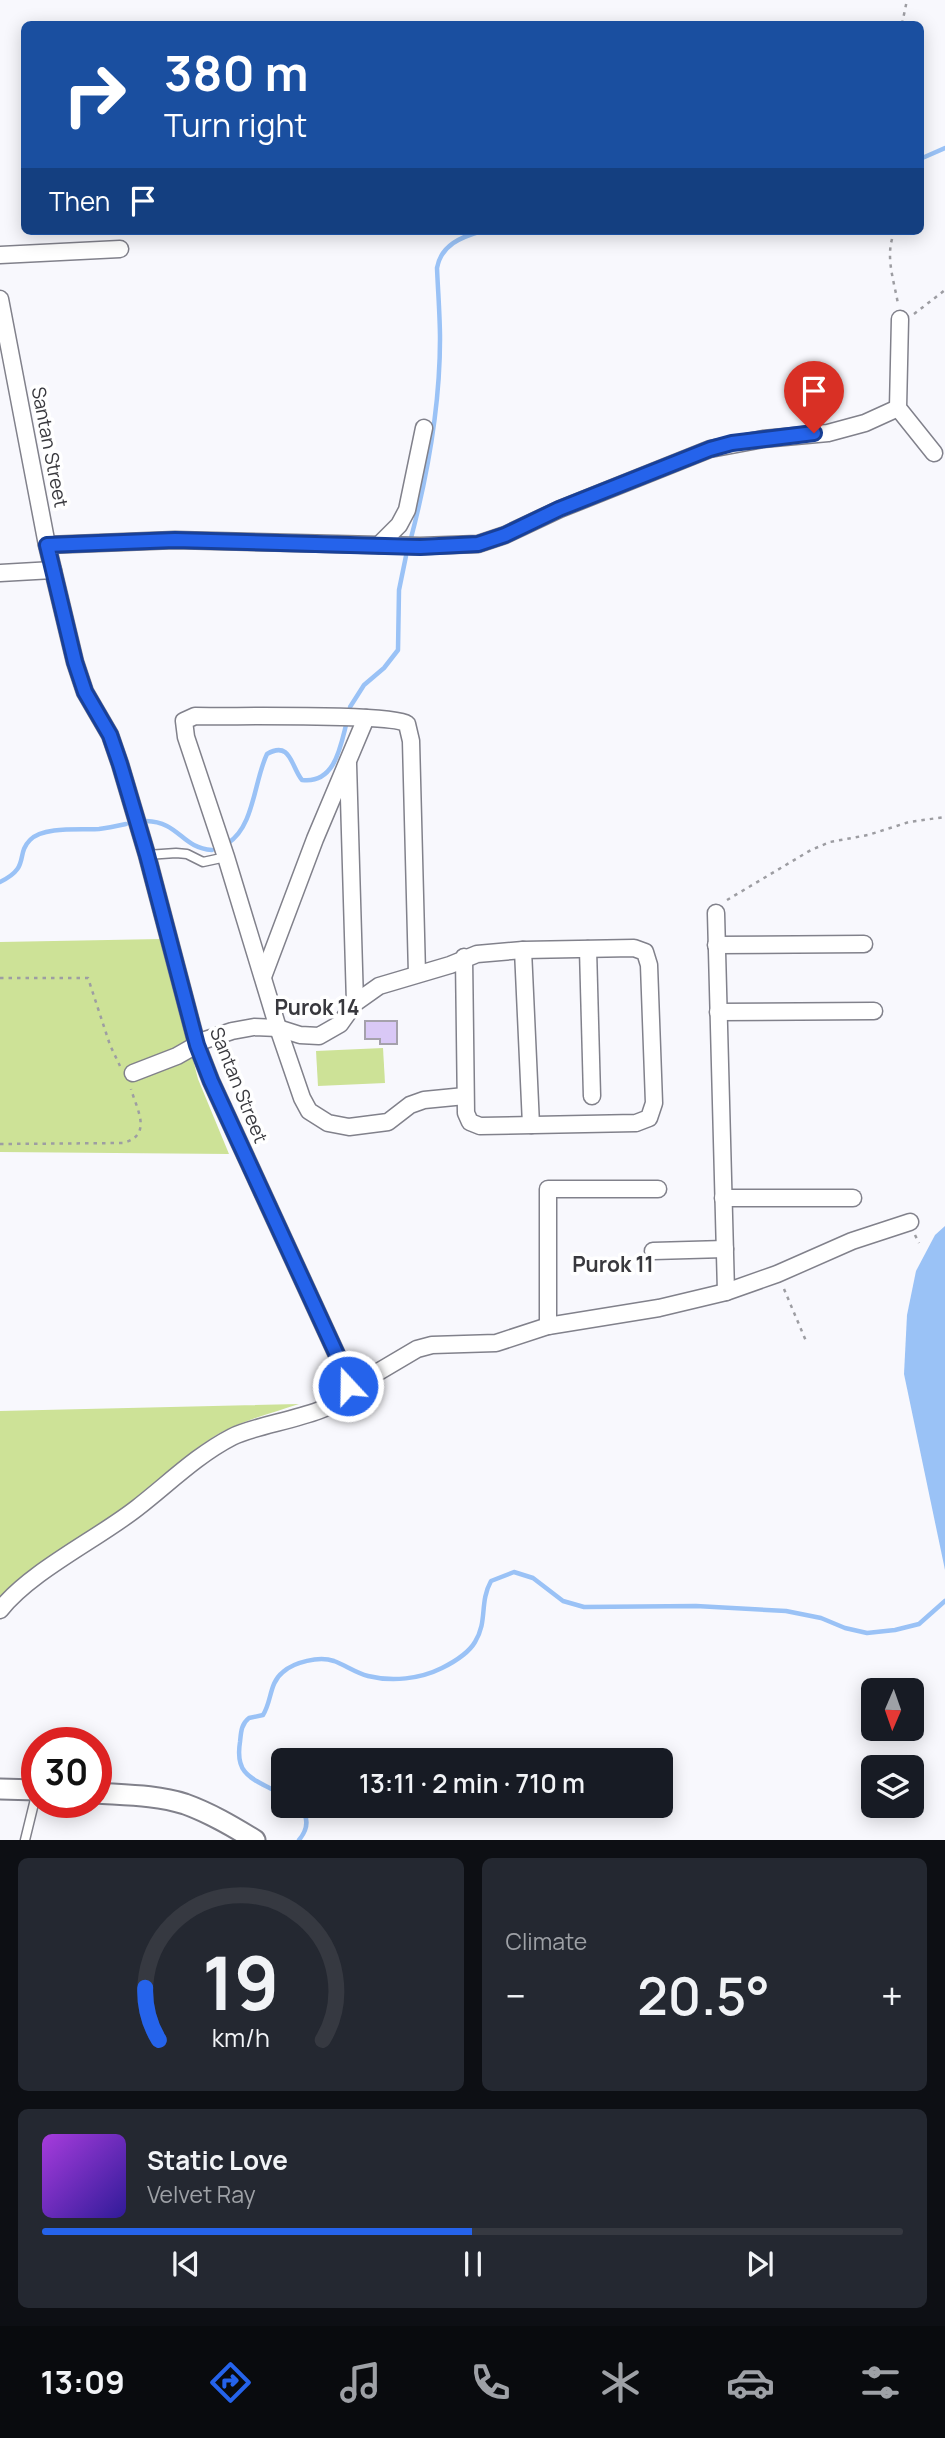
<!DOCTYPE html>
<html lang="en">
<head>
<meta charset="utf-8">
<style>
  :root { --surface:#171b24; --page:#242831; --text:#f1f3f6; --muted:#9ea1a6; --line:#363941; --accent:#2563eb }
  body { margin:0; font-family:Manrope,sans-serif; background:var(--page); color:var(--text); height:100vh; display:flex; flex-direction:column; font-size:26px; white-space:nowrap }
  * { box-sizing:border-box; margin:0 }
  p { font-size:23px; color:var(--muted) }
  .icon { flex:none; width:38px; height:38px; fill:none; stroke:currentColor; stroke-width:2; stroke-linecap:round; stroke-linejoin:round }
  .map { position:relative; height:1840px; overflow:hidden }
  .side { display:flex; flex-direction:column; gap:18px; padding:18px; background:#0d0f14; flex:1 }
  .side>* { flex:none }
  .banner { position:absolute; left:21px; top:21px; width:903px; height:214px; border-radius:10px; box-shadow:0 4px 18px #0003; background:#1a4fa0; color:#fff; overflow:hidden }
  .needle { width:46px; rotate:182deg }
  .controls { position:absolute; left:861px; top:1678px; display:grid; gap:14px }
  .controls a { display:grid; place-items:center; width:63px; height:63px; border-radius:10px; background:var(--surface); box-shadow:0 4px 18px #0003; font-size:35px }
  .speed { position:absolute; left:21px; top:1727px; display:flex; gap:14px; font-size:35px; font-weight:700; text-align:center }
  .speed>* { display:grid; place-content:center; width:91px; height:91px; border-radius:50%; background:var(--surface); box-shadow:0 4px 18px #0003; line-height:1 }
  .speed .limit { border:10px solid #d22; background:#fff; color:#111 }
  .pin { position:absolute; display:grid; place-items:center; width:60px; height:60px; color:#fff; margin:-72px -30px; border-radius:50% 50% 50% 0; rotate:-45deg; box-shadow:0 0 7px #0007 }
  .pin .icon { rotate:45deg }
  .me { position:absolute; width:77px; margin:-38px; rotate:339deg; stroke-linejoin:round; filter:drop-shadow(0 0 5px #0008) }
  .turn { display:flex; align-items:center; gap:24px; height:147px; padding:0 28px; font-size:32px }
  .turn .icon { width:91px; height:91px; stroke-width:2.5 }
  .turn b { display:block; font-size:49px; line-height:60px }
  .then { display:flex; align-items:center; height:66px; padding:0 28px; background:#0003; gap:14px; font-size:26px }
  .big { font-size:52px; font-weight:600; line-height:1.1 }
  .side .widget { flex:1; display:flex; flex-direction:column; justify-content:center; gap:10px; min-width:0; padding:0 24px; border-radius:10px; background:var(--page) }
  .side .dial { align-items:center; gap:0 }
  .dial svg { height:182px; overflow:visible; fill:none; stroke:var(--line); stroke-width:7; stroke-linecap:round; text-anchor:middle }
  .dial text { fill:var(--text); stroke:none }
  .song { display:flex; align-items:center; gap:21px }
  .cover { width:84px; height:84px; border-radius:10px; background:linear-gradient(135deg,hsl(280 70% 55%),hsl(250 70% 35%)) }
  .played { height:7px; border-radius:4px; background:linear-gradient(90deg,var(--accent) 50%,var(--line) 50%) }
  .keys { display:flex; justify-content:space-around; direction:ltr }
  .heat { display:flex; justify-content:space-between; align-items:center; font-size:38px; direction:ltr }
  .side .tiles { flex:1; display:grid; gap:18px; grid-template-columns:1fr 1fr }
  .widget:last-child { grid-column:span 2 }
  .trip { position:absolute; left:271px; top:1748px; width:402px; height:70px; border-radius:10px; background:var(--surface); box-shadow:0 4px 18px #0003; font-weight:600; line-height:70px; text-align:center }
  .tab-bar { display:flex; height:112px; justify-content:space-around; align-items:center; background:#090b0e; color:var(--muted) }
  .tab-bar .icon { width:49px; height:49px }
  .tab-bar .selected { color:var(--accent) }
  .tab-bar b { font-size:32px; color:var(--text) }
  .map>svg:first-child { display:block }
</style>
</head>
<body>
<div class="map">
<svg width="945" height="1840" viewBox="0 0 945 1840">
  <rect width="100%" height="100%" fill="#f8f8fd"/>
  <g fill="#cde297">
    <path d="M162,939L198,1079L229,1154L0,1152V942Z"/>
    <path d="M383,1048L385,1083L318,1086L316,1051Z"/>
    <path d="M299,1404C269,1414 236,1422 210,1439C177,1461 149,1489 117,1512C78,1540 36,1564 0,1596V1411Z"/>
  </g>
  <path fill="#9ac2f6" d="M945,1226V1570L904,1374L907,1315L916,1271L935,1235Z"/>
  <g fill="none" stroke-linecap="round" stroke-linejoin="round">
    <g stroke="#9ac2f6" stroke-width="4.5">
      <path d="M920,159L945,148"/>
      <path d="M411,538C428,473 440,407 440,339C440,316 438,292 437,268C441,245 461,237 482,231"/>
      <path d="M350,707L364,685L384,668L398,650L399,590L406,556"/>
      <path d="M146,821C180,822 181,848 212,850"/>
      <path d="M228,843C254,827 254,781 267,754C291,740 291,767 302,780C334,784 340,749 346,725"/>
      <path d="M0,882C31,867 15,855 30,840C43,826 81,830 99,829C108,828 117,826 126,824"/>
      <path d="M284,1796C257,1779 234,1779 240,1742C241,1733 241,1724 249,1718L263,1715C272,1701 269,1683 283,1672C294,1662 319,1656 334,1661C345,1665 356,1673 368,1676C392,1682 420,1679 442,1668C454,1662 468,1654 475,1642C488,1621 479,1603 491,1581L514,1572L533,1578L563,1601L584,1607L696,1606L786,1611L821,1618L845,1628L867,1633L895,1630L919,1624L945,1601"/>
      <path d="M299,1806C309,1817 309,1828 299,1840"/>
    </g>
  </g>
  <path fill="#d9c8f6" stroke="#a5a1ac" stroke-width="2" d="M365,1021H397V1044H380V1039H365Z"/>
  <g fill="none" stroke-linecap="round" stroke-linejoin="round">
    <g stroke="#81818b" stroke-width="11">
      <g id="service">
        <path d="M147,855L176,853L187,854L203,862L226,857"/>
        <path d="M25,1840L37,1791"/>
      </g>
    </g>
    <g stroke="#81818b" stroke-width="19">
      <g id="minor">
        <path d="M0,255L120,249"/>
        <path d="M0,299L47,545L75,662L85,692L110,735L120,764L147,855L197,1045L211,1081L343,1368C346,1376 351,1385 346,1393C332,1416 258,1423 232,1437C197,1455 168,1484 137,1508C96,1540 31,1571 0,1610"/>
        <path d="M900,319L898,408L934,453"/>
        <path d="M47,545L175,540L420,546L478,544L505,535L560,509L710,449L763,439L828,433L865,423L898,408"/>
        <path d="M379,545L399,525L407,510L424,428"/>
        <path d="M0,573L53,570"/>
        <path d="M348,764L355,1003"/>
        <path d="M716,913L726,1292"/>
        <path d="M716,945L864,944"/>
        <path d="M588,949L592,1096"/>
        <path d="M523,950L531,1125"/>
        <path d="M417,974L411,741L407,724C391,713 227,717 195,716L184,721L186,737L226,857L278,1028L302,1098L309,1111L328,1123L349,1127L388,1122L410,1105L424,1100L465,1096"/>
        <path d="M263,977L315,839L366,718"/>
        <path d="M718,1012L874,1011"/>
        <path d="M133,1073L177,1056L205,1040L232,1031L254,1027L278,1028L300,1035L319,1036L340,1024L355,1003L379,986L450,965L477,954L523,950L634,948L645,952L649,965L654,1103L649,1118L636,1123L480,1126L470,1122L466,1113L464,957"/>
        <path d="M723,1198H853"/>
        <path d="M653,1251L725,1249"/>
        <path d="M548,1326V1189H658"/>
        <path d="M348,1386L373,1375L417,1349L432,1345L496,1343L548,1326L659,1308L726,1292L777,1274L852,1241L910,1222"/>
      </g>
    </g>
    <g stroke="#81818b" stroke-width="23">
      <g id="tertiary">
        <path d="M0,1789L37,1790"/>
        <path d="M96,1793C125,1795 157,1795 185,1804C210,1813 232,1826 255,1840"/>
      </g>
    </g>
    <g stroke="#9d9da2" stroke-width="2.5" stroke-dasharray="3.5 5" stroke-linecap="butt">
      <path d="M902,24L907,0"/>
      <path d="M895,231C884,254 894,280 898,304"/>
      <path d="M914,314L945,290"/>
      <path d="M727,900L811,850L830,842L868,835L909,822L945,817"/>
      <path d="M0,978H88L110,1045L120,1066"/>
      <path d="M0,1144L123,1143C153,1135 137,1110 131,1089"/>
      <path d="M915,1235L919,1243"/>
      <path d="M784,1289L806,1341"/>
    </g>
    <use href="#service" stroke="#fff" stroke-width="8"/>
    <use href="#minor" stroke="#fff" stroke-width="16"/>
    <use href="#tertiary" stroke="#fff" stroke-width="19"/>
  </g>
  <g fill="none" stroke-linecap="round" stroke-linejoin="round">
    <g stroke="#184099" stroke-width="18">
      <path id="route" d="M348,1386L343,1368L211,1081L197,1045L147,855L120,764L110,735L85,692L75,662L47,545L175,540L420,547L478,544L505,535L559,509L710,449L732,443L814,433"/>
    </g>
    <use href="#route" stroke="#2563eb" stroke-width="12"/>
  </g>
  <g text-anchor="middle" stroke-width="7" stroke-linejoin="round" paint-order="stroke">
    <g font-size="19" fill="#39393e" stroke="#fff">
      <text transform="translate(50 447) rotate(79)" y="7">Santan Street</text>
      <text transform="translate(239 1085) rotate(68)" y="7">Santan Street</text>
    </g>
    <g font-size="21" font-weight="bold" fill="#39393e" stroke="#fff">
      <text x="317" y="1015">Purok 14</text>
      <text x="613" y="1272">Purok 11</text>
    </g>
  </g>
</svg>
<div class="controls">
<a><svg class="needle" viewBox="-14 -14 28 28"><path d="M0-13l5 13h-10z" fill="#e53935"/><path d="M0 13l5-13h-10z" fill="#9ea1a6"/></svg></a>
<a><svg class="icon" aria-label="layers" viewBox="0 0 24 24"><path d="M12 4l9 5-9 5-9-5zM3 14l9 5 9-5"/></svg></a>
</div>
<div class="speed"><div class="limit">30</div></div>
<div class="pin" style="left:814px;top:433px;background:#d93025"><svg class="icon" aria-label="arrive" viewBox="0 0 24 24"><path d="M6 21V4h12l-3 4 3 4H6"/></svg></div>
<svg class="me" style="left:348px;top:1386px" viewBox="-20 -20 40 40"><circle r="17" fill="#2563eb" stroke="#fff" stroke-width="3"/><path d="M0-11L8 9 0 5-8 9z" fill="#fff"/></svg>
<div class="trip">13:11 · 2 min · 710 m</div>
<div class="banner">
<div class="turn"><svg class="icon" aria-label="right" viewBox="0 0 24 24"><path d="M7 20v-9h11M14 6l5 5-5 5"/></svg><div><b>380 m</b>Turn right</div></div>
<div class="then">Then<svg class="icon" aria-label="arrive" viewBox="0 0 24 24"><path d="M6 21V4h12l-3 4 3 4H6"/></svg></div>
</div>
</div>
<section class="side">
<div class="tiles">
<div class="widget dial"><svg viewBox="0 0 100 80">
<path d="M14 69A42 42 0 1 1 86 69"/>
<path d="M14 69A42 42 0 0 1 8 46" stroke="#2563eb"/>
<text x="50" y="56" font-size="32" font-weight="700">19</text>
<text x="50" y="72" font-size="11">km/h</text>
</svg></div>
<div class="widget"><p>Climate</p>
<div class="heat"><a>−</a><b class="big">20.5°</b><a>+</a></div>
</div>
<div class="widget">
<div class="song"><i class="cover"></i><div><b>Static Love</b><p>Velvet Ray</p></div></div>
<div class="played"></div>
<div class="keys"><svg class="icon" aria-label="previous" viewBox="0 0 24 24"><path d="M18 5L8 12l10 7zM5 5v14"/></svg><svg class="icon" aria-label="pause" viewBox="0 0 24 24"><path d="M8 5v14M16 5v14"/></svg><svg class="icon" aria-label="next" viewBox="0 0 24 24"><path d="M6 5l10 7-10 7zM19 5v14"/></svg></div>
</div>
</div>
</section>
<nav class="tab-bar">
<b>13:09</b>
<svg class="icon selected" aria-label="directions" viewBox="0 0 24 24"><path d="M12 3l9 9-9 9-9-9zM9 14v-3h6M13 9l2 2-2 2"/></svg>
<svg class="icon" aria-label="music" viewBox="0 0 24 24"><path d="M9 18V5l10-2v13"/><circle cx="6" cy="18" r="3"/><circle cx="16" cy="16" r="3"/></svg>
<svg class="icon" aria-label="phone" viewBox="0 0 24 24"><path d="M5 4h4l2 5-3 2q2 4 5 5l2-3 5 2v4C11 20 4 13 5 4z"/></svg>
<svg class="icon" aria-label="climate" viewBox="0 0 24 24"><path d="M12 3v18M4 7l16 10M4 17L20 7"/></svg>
<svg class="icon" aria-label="car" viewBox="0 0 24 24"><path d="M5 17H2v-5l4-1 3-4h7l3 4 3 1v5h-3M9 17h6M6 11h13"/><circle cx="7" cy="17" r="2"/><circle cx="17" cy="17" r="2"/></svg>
<svg class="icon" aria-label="filters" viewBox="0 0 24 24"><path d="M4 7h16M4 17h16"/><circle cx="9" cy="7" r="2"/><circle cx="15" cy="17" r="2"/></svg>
</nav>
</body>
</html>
